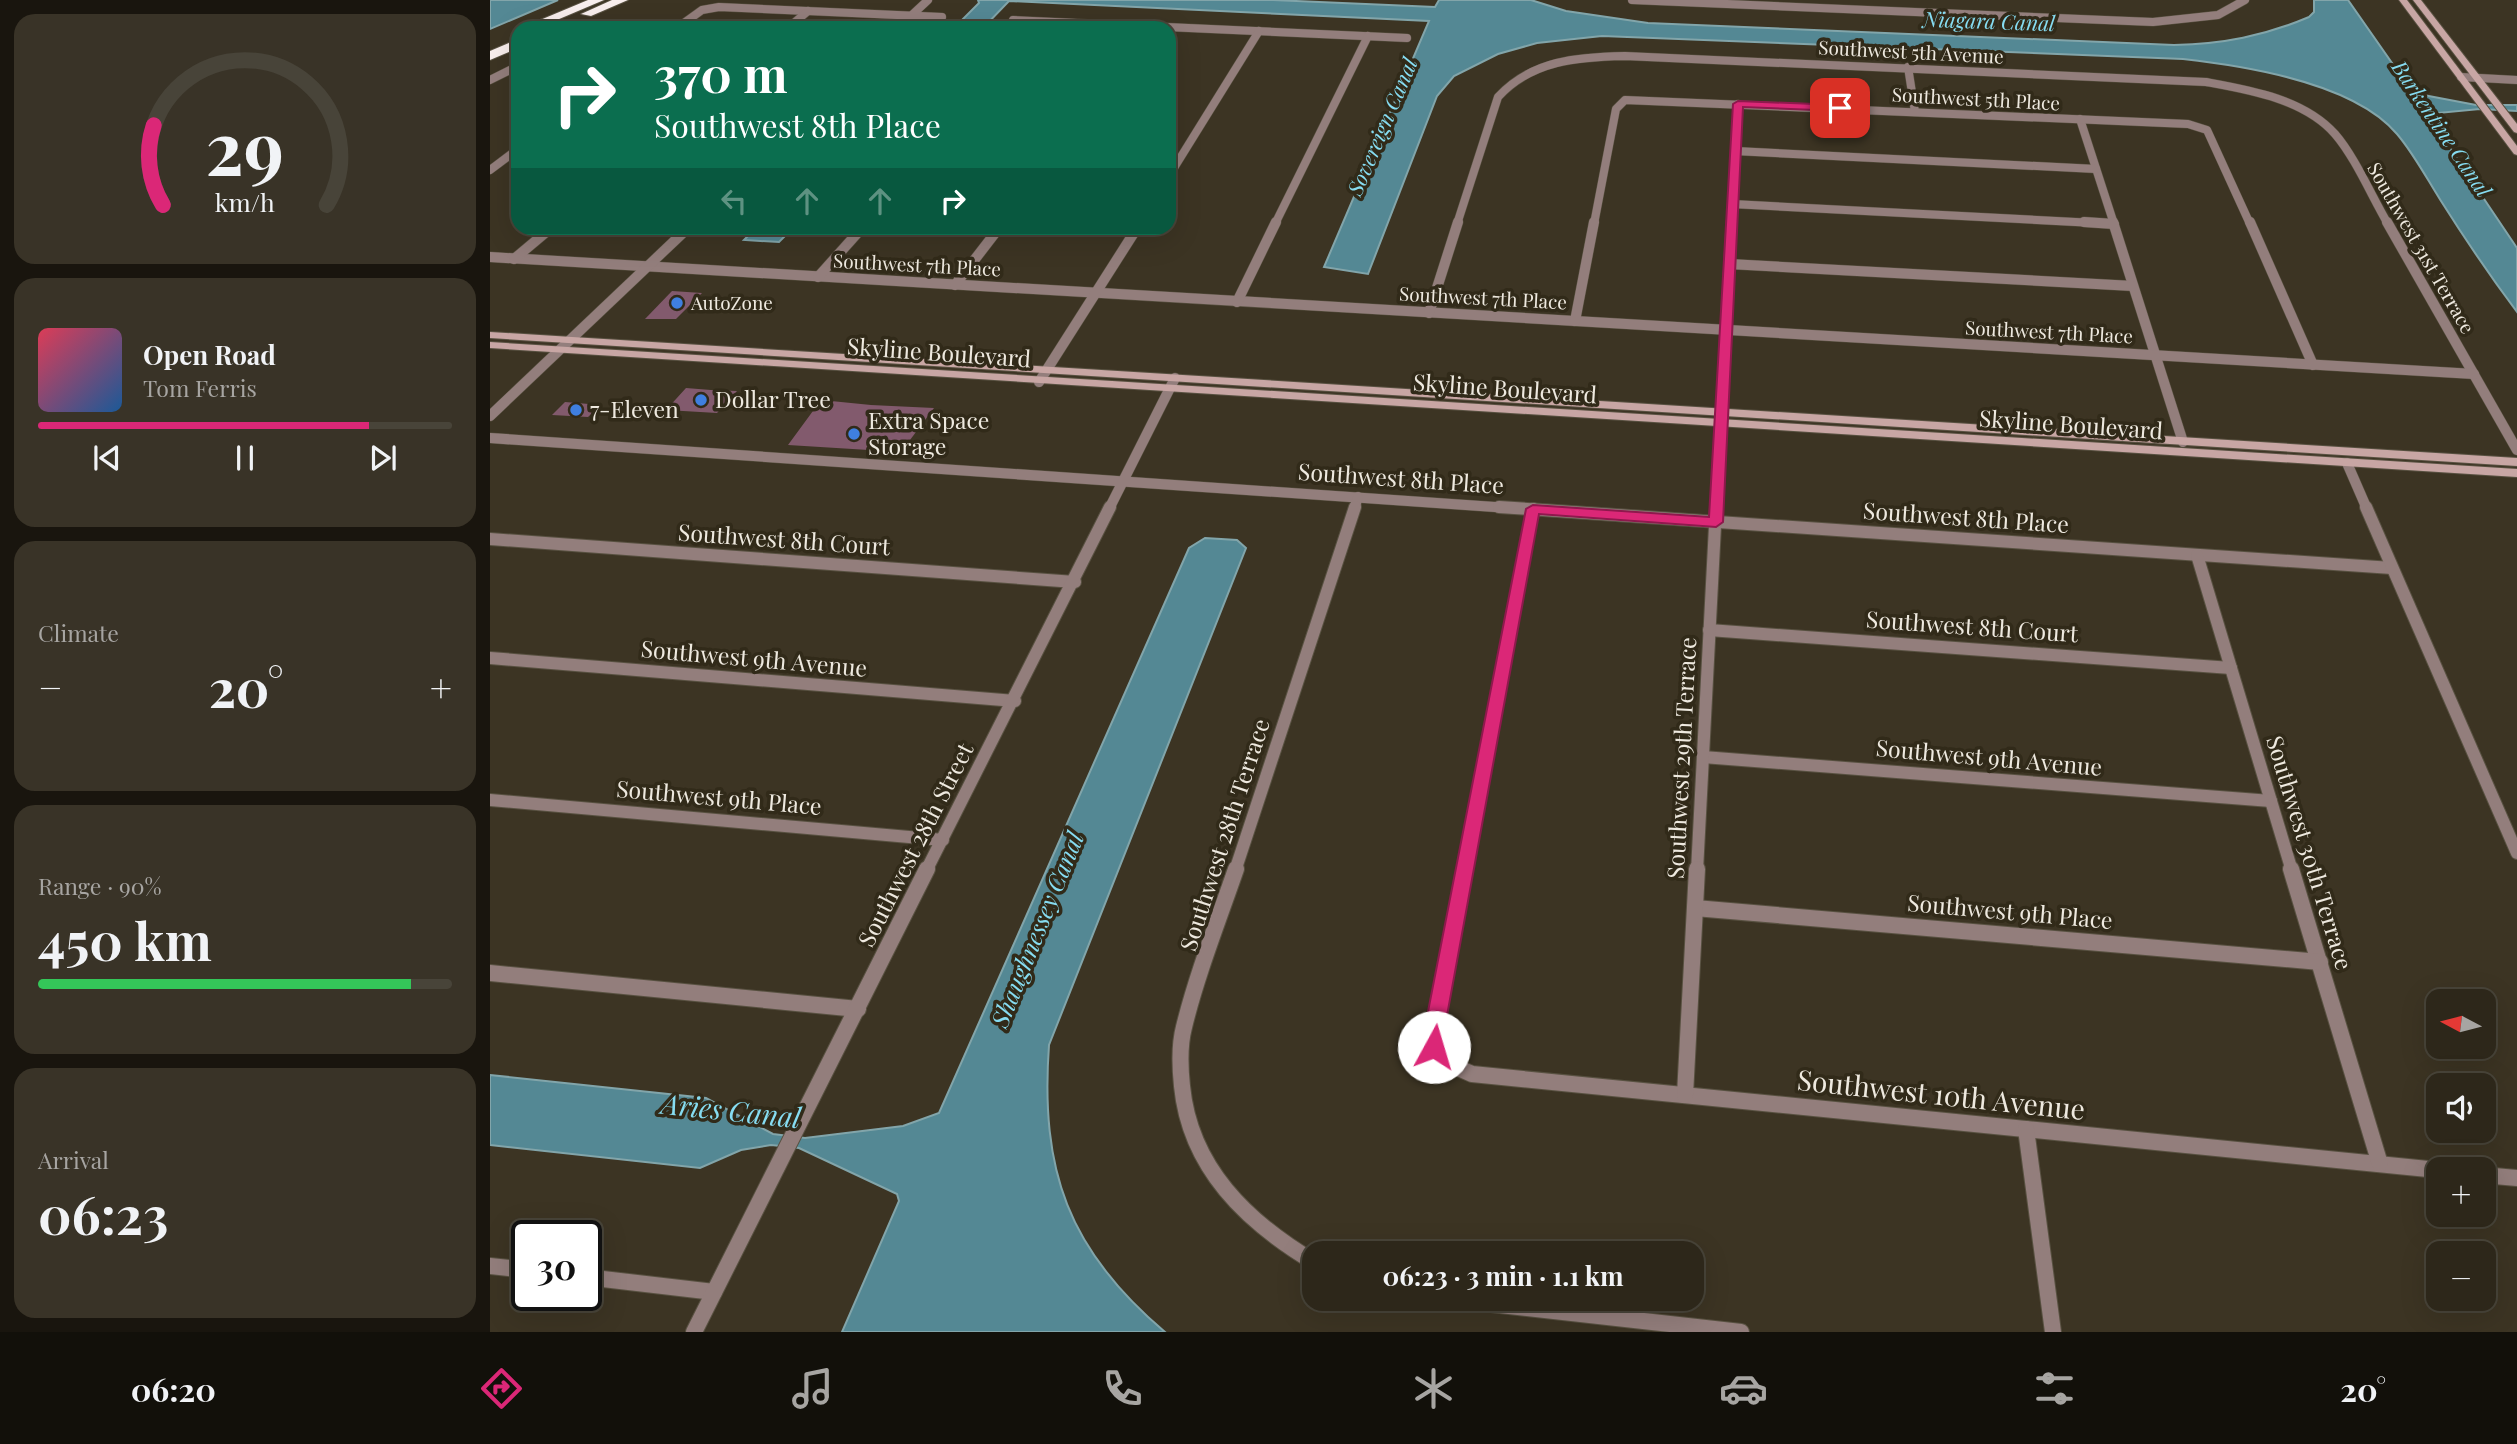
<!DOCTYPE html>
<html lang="en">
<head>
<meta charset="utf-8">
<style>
  :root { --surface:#2d271a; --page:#393327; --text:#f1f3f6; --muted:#a7a5a2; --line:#484439; --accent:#db2777 }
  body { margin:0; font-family:"Playfair Display",serif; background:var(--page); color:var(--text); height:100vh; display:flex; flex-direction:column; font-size:26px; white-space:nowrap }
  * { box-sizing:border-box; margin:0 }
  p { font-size:23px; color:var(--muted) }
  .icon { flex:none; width:38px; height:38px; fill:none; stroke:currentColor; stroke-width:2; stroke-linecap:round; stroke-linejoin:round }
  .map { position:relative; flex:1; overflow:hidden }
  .panel { display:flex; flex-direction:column; gap:14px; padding:14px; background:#19150e; width:490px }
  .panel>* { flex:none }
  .banner { position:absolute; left:21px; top:21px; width:665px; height:214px; border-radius:21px; box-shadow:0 7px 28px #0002,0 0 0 2px var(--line); background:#0b6e4f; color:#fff; overflow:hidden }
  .needle { width:46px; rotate:277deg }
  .controls { position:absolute; left:1936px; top:989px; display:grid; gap:14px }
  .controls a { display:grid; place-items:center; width:70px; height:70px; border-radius:14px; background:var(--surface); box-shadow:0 7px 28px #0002,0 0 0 2px var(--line); font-size:35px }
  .speed { position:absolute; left:21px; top:1220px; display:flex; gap:14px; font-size:35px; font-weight:700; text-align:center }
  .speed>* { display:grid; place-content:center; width:91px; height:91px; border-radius:50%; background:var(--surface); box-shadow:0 7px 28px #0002,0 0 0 2px var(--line); line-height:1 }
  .speed .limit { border:4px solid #111; border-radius:10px; background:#fff; color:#111 }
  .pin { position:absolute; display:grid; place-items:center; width:60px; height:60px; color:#fff; margin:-30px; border-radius:14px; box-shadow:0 4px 10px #0006 }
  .me { position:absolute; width:77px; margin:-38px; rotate:6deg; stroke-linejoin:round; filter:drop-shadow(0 0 5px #0008) }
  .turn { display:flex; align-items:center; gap:24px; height:147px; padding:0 28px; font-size:32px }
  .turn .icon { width:91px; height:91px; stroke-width:2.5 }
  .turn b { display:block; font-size:49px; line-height:60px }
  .lanes { display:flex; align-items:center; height:66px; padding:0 28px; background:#0003; justify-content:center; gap:35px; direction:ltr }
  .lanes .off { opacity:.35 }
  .big { font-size:52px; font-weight:700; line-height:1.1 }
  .panel .tile { flex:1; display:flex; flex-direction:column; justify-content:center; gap:10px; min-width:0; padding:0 24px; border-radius:21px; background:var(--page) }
  .panel .dial { align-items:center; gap:0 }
  .dial svg { height:182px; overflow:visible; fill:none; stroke:var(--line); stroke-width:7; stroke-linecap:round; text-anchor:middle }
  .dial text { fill:var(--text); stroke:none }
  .song { display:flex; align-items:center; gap:21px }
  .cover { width:84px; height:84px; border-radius:10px; background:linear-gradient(135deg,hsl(350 70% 55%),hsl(210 70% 35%)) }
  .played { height:7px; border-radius:4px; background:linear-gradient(90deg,var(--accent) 80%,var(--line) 80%) }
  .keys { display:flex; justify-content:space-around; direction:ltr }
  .heat { display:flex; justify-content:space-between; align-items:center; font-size:38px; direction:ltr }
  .charge { height:10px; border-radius:5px; background:linear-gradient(90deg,#34c759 90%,var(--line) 0) }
  .trip { position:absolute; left:812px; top:1241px; width:402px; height:70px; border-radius:21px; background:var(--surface); box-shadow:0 7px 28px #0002,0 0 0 2px var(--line); font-weight:700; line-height:70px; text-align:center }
  .tab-bar { display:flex; height:112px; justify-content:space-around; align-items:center; background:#12100a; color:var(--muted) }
  .tab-bar .icon { width:49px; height:49px }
  .tab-bar .current { color:var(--accent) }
  .tab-bar b { font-size:32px; color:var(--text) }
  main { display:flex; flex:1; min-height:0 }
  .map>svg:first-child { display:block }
</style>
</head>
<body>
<main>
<section class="panel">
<div class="tile dial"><svg viewBox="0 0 100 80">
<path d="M14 69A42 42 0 1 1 86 69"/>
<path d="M14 69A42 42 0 0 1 10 34" stroke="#db2777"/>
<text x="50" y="56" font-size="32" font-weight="700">29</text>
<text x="50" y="72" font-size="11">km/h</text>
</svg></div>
<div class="tile">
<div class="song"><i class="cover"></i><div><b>Open Road</b><p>Tom Ferris</p></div></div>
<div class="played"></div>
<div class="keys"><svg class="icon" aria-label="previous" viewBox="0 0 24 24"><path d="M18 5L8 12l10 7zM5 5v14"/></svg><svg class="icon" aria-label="pause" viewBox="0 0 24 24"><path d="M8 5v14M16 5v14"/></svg><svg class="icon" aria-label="next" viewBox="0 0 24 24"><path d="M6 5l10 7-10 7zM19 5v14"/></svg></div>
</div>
<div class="tile"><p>Climate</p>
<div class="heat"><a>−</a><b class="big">20°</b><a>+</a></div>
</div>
<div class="tile"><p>Range · 90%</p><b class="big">450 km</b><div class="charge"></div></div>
<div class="tile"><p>Arrival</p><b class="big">06:23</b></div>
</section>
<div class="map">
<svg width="2027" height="1332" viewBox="0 0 2027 1332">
  <rect width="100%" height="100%" fill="#3c3423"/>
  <g fill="#548894" stroke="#82a5aa" stroke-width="2">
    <path d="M0,0H68L0,29Z"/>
    <path d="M488,0H783L945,7L949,0H1041L1076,11L1158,23L1684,45C1733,44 1774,36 1819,17L1824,12V0H1858L1923,93L1986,105H2027V111L1990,109L1937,114L2027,248V312C2000,276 1975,239 1951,201C1937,179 1924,154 1907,134C1864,83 1756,66 1693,59L1112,36L1047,43L1008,54L964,76L947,96L878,274L834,267L939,21L519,1L493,28H464L489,3Z"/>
    <path d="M266,228H303L289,242L254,240Z"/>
    <path d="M715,538L747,540L756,548L559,1045C550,1170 578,1250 675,1332H352L409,1201L407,1194L309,1148L281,1145L251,1150L210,1168L0,1145V1075L216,1098L283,1134L315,1138L413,1126L449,1113L699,548Z"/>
  </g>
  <g fill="#825a6d">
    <path d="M182,291L212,293L186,319H155Z"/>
    <path d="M196,388L221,390L247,391L227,413L176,410Z"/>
    <path d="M331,400L381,405L444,408L411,452L298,445Z"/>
    <path d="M75,402L111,405L98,417L62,415Z"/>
  </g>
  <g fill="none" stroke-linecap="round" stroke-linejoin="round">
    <g stroke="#585141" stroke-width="9">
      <g id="street-far3">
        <path d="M1142,0L1663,22L1728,15L1755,0"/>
        <path d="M523,20L917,38"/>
        <path d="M187,28L212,10L229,7L452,17"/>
        <path d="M298,28L318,11"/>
        <path d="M408,28L438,0"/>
        <path d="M1418,67L1425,112"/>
        <path d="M1971,77L2027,80"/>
        <path d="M0,80L28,66"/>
        <path d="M1590,119L1624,224"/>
        <path d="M1245,151L1606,169"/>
        <path d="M0,170L28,149"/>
        <path d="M679,176L769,31"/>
        <path d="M1242,204L1624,224"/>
        <path d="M785,224L878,36"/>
        <path d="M967,224L1008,97C1042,60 1088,57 1135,56L1716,82C1760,90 1814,99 1845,134C1865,157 1882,197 1898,224"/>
        <path d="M1104,224L1126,109L1135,100L1698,124L1717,130L1760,224"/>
        <path d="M1241,224L1248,104"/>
      </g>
    </g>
    <g stroke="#585141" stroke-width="11">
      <g id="street-far2">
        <path d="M1594,222L1624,224"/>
        <path d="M1623,222L1693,442"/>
        <path d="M1760,222L1823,365"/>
        <path d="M1897,222L2027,450"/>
        <path d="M0,257L1984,374"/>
        <path d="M24,259L61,228"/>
        <path d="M1239,264L1643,286"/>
        <path d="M328,277L372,228"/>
        <path d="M465,285L509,228"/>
        <path d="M747,302L786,222"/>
        <path d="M939,313L968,222"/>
        <path d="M1085,321L1104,222"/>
        <path d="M549,382L647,228"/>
        <path d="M1231,412L1241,222"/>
        <path d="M0,416L198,228"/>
        <path d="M0,438L1034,509"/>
        <path d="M1857,463L1877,509"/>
        <path d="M619,509L685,378"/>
        <path d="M864,509L868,497"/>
        <path d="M1226,509L1230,424"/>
      </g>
    </g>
    <g stroke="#585141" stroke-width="14">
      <g id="street-far1">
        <path d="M1009,507L1902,568"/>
        <path d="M1876,507L2027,853"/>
        <path d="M0,539L585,582"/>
        <path d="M1707,555L1802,871"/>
        <path d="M1219,630L1741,668"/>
        <path d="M0,658L525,701"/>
        <path d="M1213,757L1781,801"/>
        <path d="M0,800L453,840"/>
        <path d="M436,871L620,507"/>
        <path d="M745,871L865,507"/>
        <path d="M974,871L1043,509"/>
        <path d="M1207,871L1226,507"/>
      </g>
    </g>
    <g stroke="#585141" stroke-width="18">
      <g id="street">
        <path d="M746,869C728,921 707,974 694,1027C689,1046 690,1067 692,1086C700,1168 757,1222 824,1262"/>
        <path d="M975,869L944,1032C946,1058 960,1065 982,1074L1948,1170"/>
        <path d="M1801,869L1890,1164"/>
        <path d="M1205,908L1830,962"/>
        <path d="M0,973L368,1009"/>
        <path d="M1195,1095L1207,869"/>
        <path d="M1536,1129L1563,1332"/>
        <path d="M1993,1175L2027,1178"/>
        <path d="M0,1266L37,1270"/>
        <path d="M96,1277L224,1292"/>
        <path d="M948,1298L1251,1332"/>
        <path d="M204,1332L437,869"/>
      </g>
    </g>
    <g stroke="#585141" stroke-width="2">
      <g id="secondary">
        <path d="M1909,0H1917L2027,146V155L2024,154Z"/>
        <path d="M1923,0H1931L2027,124V133L2024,132Z"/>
        <path d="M0,332L2027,458V466L0,338Z"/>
        <path d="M0,342L2027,469V477L0,348Z"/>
      </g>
    </g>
    <g stroke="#585141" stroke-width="2">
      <g id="highway">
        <path d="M98,0H114L48,28H31Z"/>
        <path d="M122,0H138L101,16L91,14Z"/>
        <path d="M28,39V48L0,60V51Z"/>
      </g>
    </g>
    <use href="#street-far3" stroke="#937e7c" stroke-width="8"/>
    <use href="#street-far2" stroke="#937e7c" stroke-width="10"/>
    <use href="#street-far1" stroke="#937e7c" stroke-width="12"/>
    <use href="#street" stroke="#937e7c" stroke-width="16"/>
    <use href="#secondary" fill="#c8a6a4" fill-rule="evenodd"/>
    <use href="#highway" fill="#f8eeed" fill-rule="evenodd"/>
  </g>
  <path fill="#db2777" stroke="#8e194d" stroke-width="2" d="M1248,101L1350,105L1355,108L1350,111L1253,107L1233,522L1226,527L1049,514L954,1032L951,1053H937L934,1032L1036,509L1043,505L1219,517L1243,104Z"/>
  <g fill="#3f7fe0" stroke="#312a19" stroke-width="2.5">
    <circle cx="187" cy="303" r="7"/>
    <circle cx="211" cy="400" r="7"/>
    <circle cx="86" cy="410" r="7"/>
    <circle cx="364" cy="434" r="7"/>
  </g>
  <g text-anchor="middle" stroke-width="7" stroke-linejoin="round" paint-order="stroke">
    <g font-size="19" fill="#eee9df" stroke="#312a19">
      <text transform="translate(1421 52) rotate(3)" y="7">Southwest 5th Avenue</text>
      <text transform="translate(1486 99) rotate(3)" y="7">Southwest 5th Place</text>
      <text transform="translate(1931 248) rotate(60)" y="7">Southwest 31st Terrace</text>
      <text transform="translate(427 265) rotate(3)" y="7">Southwest 7th Place</text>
      <text transform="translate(993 298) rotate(3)" y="7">Southwest 7th Place</text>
      <text transform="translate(1559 332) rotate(3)" y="7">Southwest 7th Place</text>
    </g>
    <g font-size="19" fill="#eee9df" stroke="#312a19" text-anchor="start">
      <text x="201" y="310">AutoZone</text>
    </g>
    <g font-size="21" font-style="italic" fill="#86dcf1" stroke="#312a19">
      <text transform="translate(1499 22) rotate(2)" y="7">Niagara Canal</text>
      <text transform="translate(893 127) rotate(-67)" y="7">Sovereign Canal</text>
      <text transform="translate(1951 129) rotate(56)" y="7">Barkentine Canal</text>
    </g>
    <g font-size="23" fill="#eee9df" stroke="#312a19">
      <text transform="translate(449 353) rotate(4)" y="8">Skyline Boulevard</text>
      <text transform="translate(1015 389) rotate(4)" y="8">Skyline Boulevard</text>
      <text transform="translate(1581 425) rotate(4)" y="8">Skyline Boulevard</text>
      <text transform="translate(911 479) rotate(4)" y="8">Southwest 8th Place</text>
      <text transform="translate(1476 518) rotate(4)" y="8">Southwest 8th Place</text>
      <text transform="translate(294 540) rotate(4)" y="8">Southwest 8th Court</text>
      <text transform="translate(1482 627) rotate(4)" y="8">Southwest 8th Court</text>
      <text transform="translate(264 659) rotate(5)" y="8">Southwest 9th Avenue</text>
      <text transform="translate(1192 758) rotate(-87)" y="8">Southwest 29th Terrace</text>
      <text transform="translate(1499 758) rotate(5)" y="8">Southwest 9th Avenue</text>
      <text transform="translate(229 798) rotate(5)" y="8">Southwest 9th Place</text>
      <text transform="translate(735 835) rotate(-72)" y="8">Southwest 28th Terrace</text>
      <text transform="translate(426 845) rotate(-63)" y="8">Southwest 28th Street</text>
      <text transform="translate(1819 853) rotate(73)" y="8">Southwest 30th Terrace</text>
      <text transform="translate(1520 912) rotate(5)" y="8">Southwest 9th Place</text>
    </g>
    <g font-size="23" fill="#eee9df" stroke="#312a19" text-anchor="start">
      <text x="225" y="408">Dollar Tree</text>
      <text x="100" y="418">7-Eleven</text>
      <text x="378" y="429">Extra Space<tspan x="378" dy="26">Storage</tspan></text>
    </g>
    <g font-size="24" font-style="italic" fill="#86dcf1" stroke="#312a19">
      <text transform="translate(548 930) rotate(-68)" y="8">Shaughnessey Canal</text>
    </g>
    <g font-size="28" fill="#eee9df" stroke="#312a19">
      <text transform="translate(1451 1095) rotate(6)" y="10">Southwest 10th Avenue</text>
    </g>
    <g font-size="28" font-style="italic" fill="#86dcf1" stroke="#312a19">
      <text transform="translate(241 1111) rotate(6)" y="10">Aries Canal</text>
    </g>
  </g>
</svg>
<div class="controls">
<a><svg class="needle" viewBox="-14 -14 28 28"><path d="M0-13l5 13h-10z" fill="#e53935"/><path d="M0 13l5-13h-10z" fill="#a7a5a2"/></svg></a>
<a><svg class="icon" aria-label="sound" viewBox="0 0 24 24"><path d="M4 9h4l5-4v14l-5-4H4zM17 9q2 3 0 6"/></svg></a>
<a>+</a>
<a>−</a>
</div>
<div class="speed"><div class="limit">30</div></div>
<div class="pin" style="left:1350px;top:108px;background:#d93025"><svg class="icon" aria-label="arrive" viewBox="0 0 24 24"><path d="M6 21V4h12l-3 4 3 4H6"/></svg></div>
<svg class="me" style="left:944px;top:1047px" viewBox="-20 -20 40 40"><circle r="19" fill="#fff"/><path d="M0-13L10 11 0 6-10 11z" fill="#db2777"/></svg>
<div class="trip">06:23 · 3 min · 1.1 km</div>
<div class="banner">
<div class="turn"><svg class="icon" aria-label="right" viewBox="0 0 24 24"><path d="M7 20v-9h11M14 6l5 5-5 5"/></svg><div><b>370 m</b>Southwest 8th Place</div></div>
<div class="lanes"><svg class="icon off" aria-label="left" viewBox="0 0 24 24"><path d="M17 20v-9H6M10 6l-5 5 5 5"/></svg><svg class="icon off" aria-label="ahead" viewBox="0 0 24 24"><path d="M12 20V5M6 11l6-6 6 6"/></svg><svg class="icon off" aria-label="ahead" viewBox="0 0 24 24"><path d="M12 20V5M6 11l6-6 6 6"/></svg><svg class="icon" aria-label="right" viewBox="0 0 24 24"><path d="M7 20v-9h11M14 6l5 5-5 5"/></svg></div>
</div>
</div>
</main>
<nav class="tab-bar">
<b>06:20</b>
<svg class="icon current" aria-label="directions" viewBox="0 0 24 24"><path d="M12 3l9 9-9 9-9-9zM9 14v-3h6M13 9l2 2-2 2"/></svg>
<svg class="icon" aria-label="music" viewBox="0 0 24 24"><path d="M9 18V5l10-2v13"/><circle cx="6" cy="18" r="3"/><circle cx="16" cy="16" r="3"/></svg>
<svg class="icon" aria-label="phone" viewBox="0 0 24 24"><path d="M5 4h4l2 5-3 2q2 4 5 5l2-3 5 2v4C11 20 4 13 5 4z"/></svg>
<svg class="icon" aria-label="climate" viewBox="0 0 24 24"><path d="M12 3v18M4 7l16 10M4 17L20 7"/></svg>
<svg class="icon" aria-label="car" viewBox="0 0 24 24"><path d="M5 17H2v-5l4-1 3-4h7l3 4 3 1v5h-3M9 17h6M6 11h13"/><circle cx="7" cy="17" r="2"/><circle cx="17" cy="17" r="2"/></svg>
<svg class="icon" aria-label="filters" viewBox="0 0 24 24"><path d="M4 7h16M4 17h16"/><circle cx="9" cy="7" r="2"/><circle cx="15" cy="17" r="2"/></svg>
<b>20°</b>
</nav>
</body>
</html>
